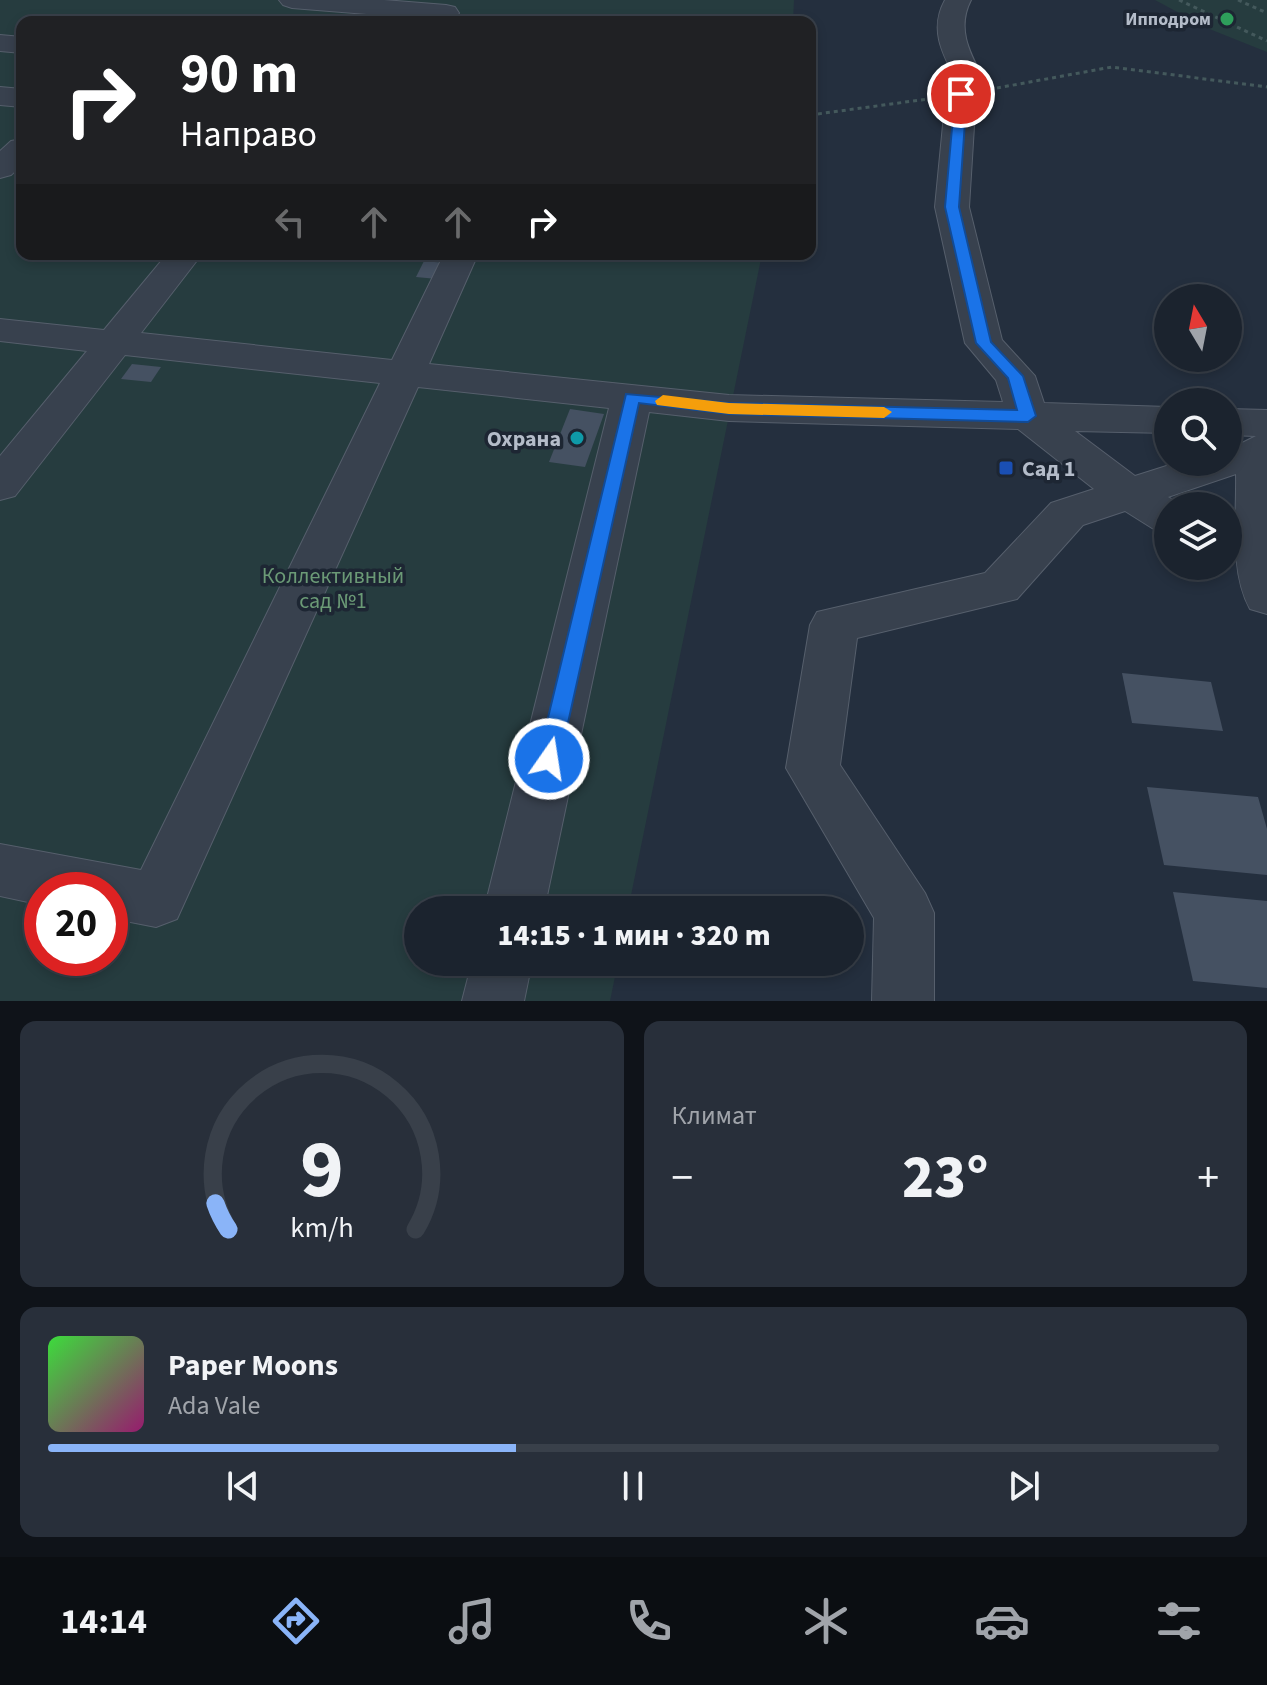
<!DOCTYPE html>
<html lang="ru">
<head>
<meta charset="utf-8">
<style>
  :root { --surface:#1b232e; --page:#282f3a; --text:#f1f3f6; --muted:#a0a4aa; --line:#39404a; --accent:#8ab4f8 }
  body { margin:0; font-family:"Source Sans 3",sans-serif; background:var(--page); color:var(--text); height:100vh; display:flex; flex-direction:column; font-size:30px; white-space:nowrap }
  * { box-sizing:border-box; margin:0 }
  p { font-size:26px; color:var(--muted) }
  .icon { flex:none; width:44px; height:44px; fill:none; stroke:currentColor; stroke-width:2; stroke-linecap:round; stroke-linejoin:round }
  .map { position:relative; height:1001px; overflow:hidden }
  .details { display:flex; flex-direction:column; gap:20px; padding:20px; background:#0f1319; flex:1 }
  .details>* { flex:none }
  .banner { position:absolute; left:16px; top:16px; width:800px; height:244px; border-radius:16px; box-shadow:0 4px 12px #0003,0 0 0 2px var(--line); background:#202124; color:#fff; overflow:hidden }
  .needle { width:52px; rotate:350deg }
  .fabs { position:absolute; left:1154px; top:284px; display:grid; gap:16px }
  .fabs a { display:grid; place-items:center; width:88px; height:88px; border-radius:50%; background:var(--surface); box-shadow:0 4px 12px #0003,0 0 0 2px var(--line); font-size:40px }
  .speed { position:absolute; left:24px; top:872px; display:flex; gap:16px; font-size:40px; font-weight:700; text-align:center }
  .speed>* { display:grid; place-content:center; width:104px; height:104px; border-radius:50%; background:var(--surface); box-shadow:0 4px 12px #0003,0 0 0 2px var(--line); line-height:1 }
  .speed .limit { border:12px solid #d22; background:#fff; color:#111 }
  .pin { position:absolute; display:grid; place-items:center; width:68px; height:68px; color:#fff; margin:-34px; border:4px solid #fff; border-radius:50%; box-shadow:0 2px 8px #0007 }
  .me { position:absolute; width:88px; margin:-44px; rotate:13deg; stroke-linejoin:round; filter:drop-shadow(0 0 6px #0008) }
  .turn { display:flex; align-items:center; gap:28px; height:168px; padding:0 32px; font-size:36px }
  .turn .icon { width:104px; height:104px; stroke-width:2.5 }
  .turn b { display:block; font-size:56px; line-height:68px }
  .lanes { display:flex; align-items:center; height:76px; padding:0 32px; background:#0003; justify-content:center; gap:40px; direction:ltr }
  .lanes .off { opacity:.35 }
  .big { font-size:60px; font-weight:800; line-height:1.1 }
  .details .card { flex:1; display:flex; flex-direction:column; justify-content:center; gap:12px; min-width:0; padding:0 28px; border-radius:16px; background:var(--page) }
  .details .dial { align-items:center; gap:0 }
  .dial svg { height:208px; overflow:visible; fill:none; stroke:var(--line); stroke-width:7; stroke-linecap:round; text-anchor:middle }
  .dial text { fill:var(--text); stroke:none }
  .song { display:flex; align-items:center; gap:24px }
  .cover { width:96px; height:96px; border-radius:12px; background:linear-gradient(135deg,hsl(120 70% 55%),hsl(320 70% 35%)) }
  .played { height:8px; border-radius:4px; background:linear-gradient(90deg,var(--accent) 40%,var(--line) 40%) }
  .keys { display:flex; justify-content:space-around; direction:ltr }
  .heat { display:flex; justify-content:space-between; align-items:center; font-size:44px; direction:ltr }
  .details .tiles { flex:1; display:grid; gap:20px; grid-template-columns:1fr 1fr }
  .card:last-child { grid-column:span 2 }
  .trip { position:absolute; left:404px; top:896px; width:460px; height:80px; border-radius:40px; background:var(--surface); box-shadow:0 4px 12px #0003,0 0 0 2px var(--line); font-weight:800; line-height:80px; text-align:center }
  .tab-bar { display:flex; height:128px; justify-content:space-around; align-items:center; background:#0b0e12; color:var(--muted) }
  .tab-bar .icon { width:56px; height:56px }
  .tab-bar .current { color:var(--accent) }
  .tab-bar b { font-size:36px; color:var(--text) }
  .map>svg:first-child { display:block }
</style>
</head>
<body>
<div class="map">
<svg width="1267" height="1001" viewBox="0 0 1267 1001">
  <rect width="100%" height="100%" fill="#242f3e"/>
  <g fill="#263c3f" fill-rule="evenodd">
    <path d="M0,0H794L793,22H22V254H762L628,910H418V962H618L610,1001H0ZM42,890H110V958H42Z"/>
    <path d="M1155,0H1267V52L1207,28Z"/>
  </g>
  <g fill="#455162">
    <path d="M424,261L445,263L437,279L416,277Z"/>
    <path d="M132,364L161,367L151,382L121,379Z"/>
    <path d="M570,409L604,414L585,467L549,462Z"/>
    <path d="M1122,673L1211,682L1223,731L1132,723Z"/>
    <path d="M1147,787L1258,797L1267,829V875L1164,865Z"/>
    <path d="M1173,892L1267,901V988L1193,981Z"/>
  </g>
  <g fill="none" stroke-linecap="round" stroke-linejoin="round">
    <g stroke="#565f6c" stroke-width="2">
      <g id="minor">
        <path d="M279,0H384L446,5L455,7L459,13L453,22H427L429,19L292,8L283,5Z"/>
        <path d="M945,0H971C956,29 970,53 984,80L976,94L969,207L1002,340L1035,376L1044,403L1168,407V433L1075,431L1135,476L1179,462H1228V448L1237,451L1242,443L1256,436L1228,435V409L1267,410V614L1250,609C1229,571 1237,516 1236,474L1168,497L1184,506H1168V533L1152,528L1125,511L1083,525L1017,599L857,638L840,765L925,893L934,913V1001H872L874,918L786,768L810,625L817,612L985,573L1051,503L1094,489L1018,429L729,421L649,412L544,910H484L609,408L418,387L177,919L156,927L110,918V890H42V905L0,896V844L141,870L380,383L125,355L15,496L0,500V456L87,351L0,341V319L104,330L167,254H202L141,333L392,360L444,254H478L429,364L729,395L1003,402L996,380L965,343L935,207L946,94L956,80C942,53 929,29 945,0Z"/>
        <path d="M0,35L22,37V53L0,51Z"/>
        <path d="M0,87L22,89V107L0,105Z"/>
        <path d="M22,139V165L11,175L0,178V151L11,141Z"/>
        <path d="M472,962H532L524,1001H462Z"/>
      </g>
    </g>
    <g stroke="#44595c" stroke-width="3" stroke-dasharray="4 4" stroke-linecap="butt">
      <path d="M1179,0L1267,41"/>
      <path d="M1238,0L1267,13"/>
      <path d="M997,88L1112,67L1267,87"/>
      <path d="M810,115L928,99"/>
    </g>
    <use href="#minor" fill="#38414e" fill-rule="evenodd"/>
  </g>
  <path fill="#1a73e8" stroke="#114b97" stroke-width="2" d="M961,91L967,94L959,207L991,342L1023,376L1036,416L1028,422L729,414L639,403L560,759L556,766L549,769L541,766L538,759L626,394L729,403L1017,410L1008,378L976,343L945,207L955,94Z"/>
  <path fill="#f59e0b" d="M663,395L729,403L884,407L892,412L884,418L729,414L657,405L655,401Z"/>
  <circle fill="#2e9e5b" stroke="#1d2633" stroke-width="3" cx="1227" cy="19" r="8"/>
  <circle fill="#0f9aa8" stroke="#1d2633" stroke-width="3" cx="577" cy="438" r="8"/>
  <rect fill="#1a4fb4" stroke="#1d2633" stroke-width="3" x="998" y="460" width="16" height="16" rx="4"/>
  <g text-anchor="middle" stroke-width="7" stroke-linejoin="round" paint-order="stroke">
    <g font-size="18" font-weight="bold" fill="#b4bcc9" stroke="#1d2633" text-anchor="end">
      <text x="1211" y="25">Ипподром</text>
    </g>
    <g font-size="22" font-weight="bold" fill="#b4bcc9" stroke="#1d2633" text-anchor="end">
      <text x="561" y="446">Охрана</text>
      <text x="1022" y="476" text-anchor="start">Сад 1</text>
    </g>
    <g font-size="22" fill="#6b9a76" stroke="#1d2633">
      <text x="333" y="583">Коллективный<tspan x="333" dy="25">сад №1</tspan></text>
    </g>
  </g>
</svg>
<div class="fabs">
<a><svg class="needle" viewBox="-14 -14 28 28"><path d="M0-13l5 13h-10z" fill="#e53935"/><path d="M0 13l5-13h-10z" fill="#a0a4aa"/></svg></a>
<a><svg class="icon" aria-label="search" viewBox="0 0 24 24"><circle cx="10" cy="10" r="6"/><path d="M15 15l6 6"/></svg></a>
<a><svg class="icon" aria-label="layers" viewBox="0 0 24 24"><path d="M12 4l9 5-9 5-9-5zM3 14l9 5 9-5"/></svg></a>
</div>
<div class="speed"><div class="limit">20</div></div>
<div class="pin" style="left:961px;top:94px;background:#d93025"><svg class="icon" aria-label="arrive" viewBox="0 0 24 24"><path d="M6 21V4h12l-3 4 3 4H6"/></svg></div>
<svg class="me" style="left:549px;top:759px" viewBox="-20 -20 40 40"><circle r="17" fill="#1a73e8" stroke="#fff" stroke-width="3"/><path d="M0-11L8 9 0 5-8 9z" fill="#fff"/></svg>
<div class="trip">14:15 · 1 мин · 320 m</div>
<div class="banner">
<div class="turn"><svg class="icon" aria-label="right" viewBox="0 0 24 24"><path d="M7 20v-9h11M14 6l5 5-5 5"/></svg><div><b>90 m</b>Направо</div></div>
<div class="lanes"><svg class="icon off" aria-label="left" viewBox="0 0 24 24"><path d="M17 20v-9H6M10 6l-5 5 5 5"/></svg><svg class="icon off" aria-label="ahead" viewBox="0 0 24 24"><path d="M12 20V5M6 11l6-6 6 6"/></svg><svg class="icon off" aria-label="ahead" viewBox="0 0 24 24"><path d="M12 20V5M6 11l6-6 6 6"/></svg><svg class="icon" aria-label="right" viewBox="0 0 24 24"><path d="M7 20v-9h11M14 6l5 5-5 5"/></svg></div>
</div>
</div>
<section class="details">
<div class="tiles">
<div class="card dial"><svg viewBox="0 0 100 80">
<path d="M14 69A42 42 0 1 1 86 69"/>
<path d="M14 69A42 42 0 0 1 9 59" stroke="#8ab4f8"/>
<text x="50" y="56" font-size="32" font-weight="700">9</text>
<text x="50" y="72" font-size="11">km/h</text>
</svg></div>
<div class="card"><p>Климат</p>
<div class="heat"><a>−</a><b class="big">23°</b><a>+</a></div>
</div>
<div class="card">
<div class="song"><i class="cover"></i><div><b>Paper Moons</b><p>Ada Vale</p></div></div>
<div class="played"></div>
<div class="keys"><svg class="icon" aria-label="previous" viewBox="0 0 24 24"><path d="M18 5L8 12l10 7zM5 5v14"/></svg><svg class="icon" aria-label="pause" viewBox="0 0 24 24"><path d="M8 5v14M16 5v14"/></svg><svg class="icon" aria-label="next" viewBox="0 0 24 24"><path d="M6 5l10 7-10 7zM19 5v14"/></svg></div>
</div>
</div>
</section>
<nav class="tab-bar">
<b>14:14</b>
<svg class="icon current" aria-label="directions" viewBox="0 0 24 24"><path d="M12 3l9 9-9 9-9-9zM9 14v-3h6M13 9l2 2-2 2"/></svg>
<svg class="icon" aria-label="music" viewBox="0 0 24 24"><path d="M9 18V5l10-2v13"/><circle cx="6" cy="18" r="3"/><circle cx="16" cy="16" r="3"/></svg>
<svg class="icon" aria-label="phone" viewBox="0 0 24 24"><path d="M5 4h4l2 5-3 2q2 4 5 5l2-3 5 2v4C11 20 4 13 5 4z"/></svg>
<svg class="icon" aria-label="climate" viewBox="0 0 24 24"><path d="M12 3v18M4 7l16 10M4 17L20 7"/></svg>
<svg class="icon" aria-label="car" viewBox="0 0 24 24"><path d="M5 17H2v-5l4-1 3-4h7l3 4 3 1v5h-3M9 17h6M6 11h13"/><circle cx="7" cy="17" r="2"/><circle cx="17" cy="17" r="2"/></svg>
<svg class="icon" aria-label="filters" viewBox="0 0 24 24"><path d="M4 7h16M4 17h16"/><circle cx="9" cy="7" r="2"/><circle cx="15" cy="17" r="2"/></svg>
</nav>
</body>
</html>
